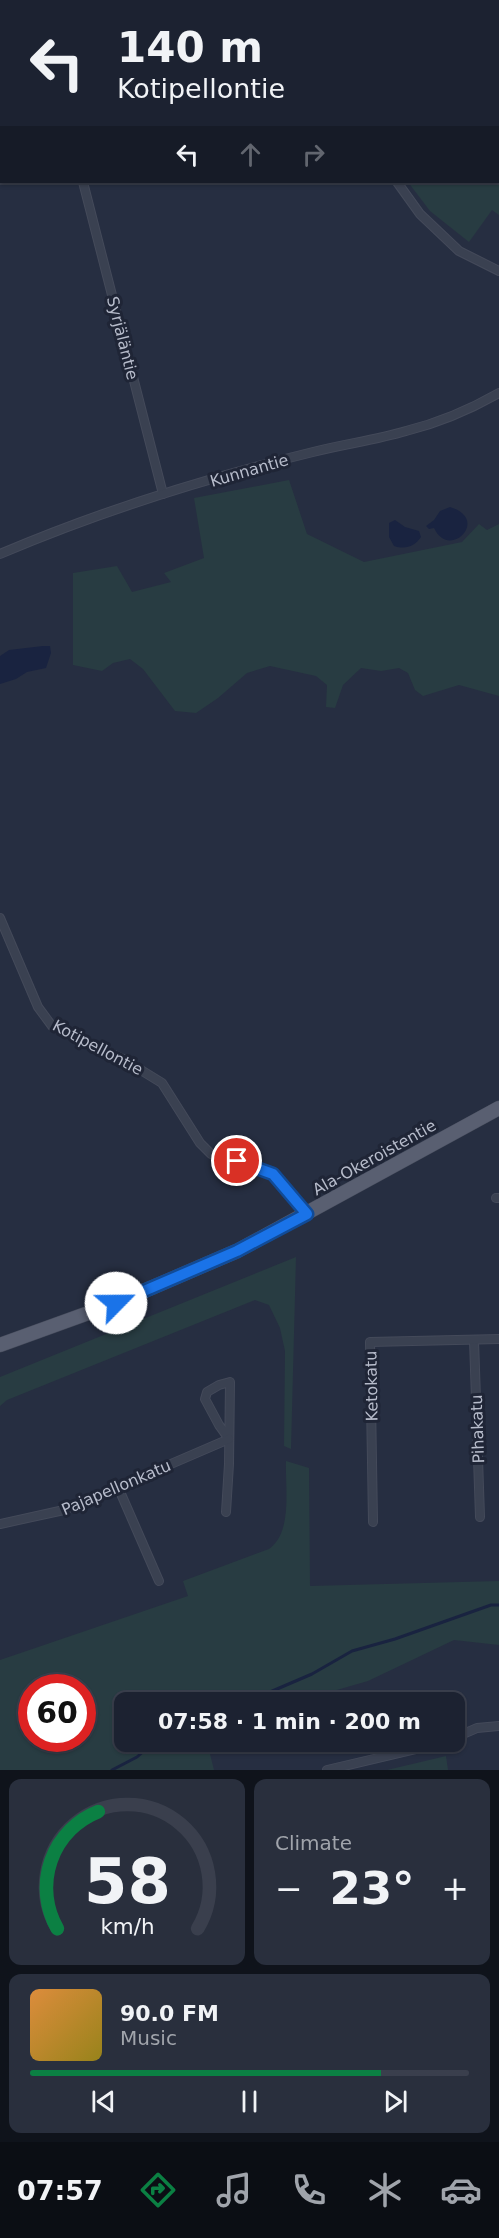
<!DOCTYPE html>
<html lang="en">
<head>
<meta charset="utf-8">
<style>
  :root { --surface:#1c2231; --page:#292f3d; --text:#f1f3f6; --muted:#a0a4ab; --line:#3a3f4d; --accent:#0b8043 }
  body { margin:0; font-family:"DejaVu Sans",sans-serif; background:var(--page); color:var(--text); height:100vh; display:flex; flex-direction:column; font-size:22px; white-space:nowrap }
  * { box-sizing:border-box; margin:0 }
  p { font-size:20px; color:var(--muted) }
  .icon { flex:none; width:33px; height:33px; fill:none; stroke:currentColor; stroke-width:2; stroke-linecap:round; stroke-linejoin:round }
  .map { position:relative; height:1770px; overflow:hidden }
  .panel { display:flex; flex-direction:column; gap:9px; padding:9px; background:#0f131b; flex:1 }
  .panel>* { flex:none }
  .banner { position:absolute; left:0px; top:0px; width:500px; height:183px; box-shadow:0 2px 4px #0004,0 0 0 2px var(--line); background:#1c2231; color:var(--text); overflow:hidden }
  .speed { position:absolute; left:18px; top:1674px; display:flex; gap:12px; font-size:30px; font-weight:700; text-align:center }
  .speed>* { display:grid; place-content:center; width:78px; height:78px; border-radius:50%; background:var(--surface); box-shadow:0 2px 4px #0004,0 0 0 2px var(--line); line-height:1 }
  .speed .limit { border:9px solid #d22; background:#fff; color:#111 }
  .pin { position:absolute; display:grid; place-items:center; width:51px; height:51px; color:#fff; margin:-26px; border:3px solid #fff; border-radius:50%; box-shadow:0 2px 6px #0007 }
  .me { position:absolute; width:66px; margin:-33px; rotate:67deg; stroke-linejoin:round; filter:drop-shadow(0 0 4px #0008) }
  .turn { display:flex; align-items:center; gap:21px; height:126px; padding:0 18px; font-size:27px }
  .turn .icon { width:78px; height:78px; stroke-width:2.5 }
  .turn b { display:block; font-size:42px; line-height:51px }
  .lanes { display:flex; align-items:center; height:57px; padding:0 18px; background:#0003; justify-content:center; gap:30px; direction:ltr }
  .lanes .off { opacity:.35 }
  .big { font-size:45px; font-weight:700; line-height:1.1 }
  .panel .card { flex:1; display:flex; flex-direction:column; justify-content:center; gap:9px; min-width:0; padding:0 21px; border-radius:12px; background:var(--page) }
  .panel .dial { align-items:center; gap:0 }
  .dial svg { height:156px; overflow:visible; fill:none; stroke:var(--line); stroke-width:7; stroke-linecap:round; text-anchor:middle }
  .dial text { fill:var(--text); stroke:none }
  .song { display:flex; align-items:center; gap:18px }
  .cover { width:72px; height:72px; border-radius:9px; background:linear-gradient(135deg,hsl(30 70% 55%),hsl(50 70% 35%)) }
  .played { height:6px; border-radius:3px; background:linear-gradient(90deg,var(--accent) 80%,var(--line) 80%) }
  .keys { display:flex; justify-content:space-around; direction:ltr }
  .heat { display:flex; justify-content:space-between; align-items:center; font-size:33px; direction:ltr }
  .panel .tiles { flex:1; display:grid; gap:9px; grid-template-columns:1fr 1fr }
  .card:last-child { grid-column:span 2 }
  .trip { position:absolute; left:114px; top:1692px; width:351px; height:60px; border-radius:12px; background:var(--surface); box-shadow:0 2px 4px #0004,0 0 0 2px var(--line); font-weight:700; line-height:60px; text-align:center }
  .tab-bar { display:flex; height:96px; justify-content:space-around; align-items:center; background:#0b0e14; color:var(--muted) }
  .tab-bar .icon { width:42px; height:42px }
  .tab-bar .active { color:var(--accent) }
  .tab-bar b { font-size:27px; color:var(--text) }
  .map>svg:first-child { display:block }
</style>
</head>
<body>
<div class="map">
<svg width="499" height="1770" viewBox="0 0 499 1770">
  <rect width="100%" height="100%" fill="#262e41"/>
  <g fill="#283c42" fill-rule="evenodd">
    <path d="M0,0H133V1L2,2L1,71Z"/>
    <path d="M300,0H499V215L492,210L469,242L430,211L408,182H498V2Z"/>
    <path d="M289,480L307,534L364,562L462,542L479,524L487,530L499,524V696L459,685L423,696L415,690L408,673L399,668L381,671L361,668L343,685L335,708L326,707L327,685L316,676L270,666L247,673L218,698L196,713L175,711L143,669L130,659L113,663L102,671L73,665V573L117,566L132,592L171,582L164,573L204,558L194,498Z"/>
    <path d="M296,1257L291,1449L284,1446L285,1351L280,1328L269,1305L255,1300L7,1400L0,1406V1377Z"/>
    <path d="M286,1461L309,1468L310,1586L499,1581V1645L454,1640L368,1681L295,1702H124V1742H207L214,1770H0V1660L188,1596L183,1581L269,1549C293,1532 285,1488 286,1461ZM32,1688H82V1738H32Z"/>
    <path d="M446,1756L448,1770H387Z"/>
  </g>
  <g fill="#192340">
    <path d="M450,507C491,519 449,561 434,528L429,529L426,526L434,520L440,511Z"/>
    <path d="M395,520L405,527L419,531L421,537C415,546 406,550 394,546L389,537V523Z"/>
    <path d="M43,646H50L51,653L46,668L27,672L16,679L0,684V656L9,650Z"/>
  </g>
  <g fill="none" stroke-linecap="round" stroke-linejoin="round">
    <g stroke="#192340" stroke-width="3">
      <path d="M196,1702L204,1696L220,1702L256,1698L312,1674L352,1651L395,1639L491,1605H499"/>
      <path d="M112,1770L137,1757L154,1742"/>
    </g>
    <g stroke="#444a5a" stroke-width="10">
      <g id="street">
        <path d="M293,2V0"/>
        <path d="M0,112H2"/>
        <path d="M83,182L163,494"/>
        <path d="M397,182L420,214L459,251L499,271"/>
        <path d="M0,554C101,511 206,478 313,452C344,444 376,440 406,431C438,423 471,409 499,393"/>
        <path d="M0,918L38,1007L52,1026L123,1059L162,1083L200,1143L211,1154L273,1174L307,1214"/>
        <path d="M496,1198H499"/>
        <path d="M474,1340L480,1517"/>
        <path d="M118,1487L159,1581"/>
        <path d="M226,1512L229,1464L230,1382L219,1385L207,1392L205,1399L219,1425L229,1439"/>
        <path d="M373,1522L370,1342L499,1339"/>
        <path d="M0,1524L64,1510L229,1439"/>
        <path d="M454,1738L477,1728L499,1726"/>
        <path d="M327,1770L446,1742"/>
      </g>
    </g>
    <g stroke="#444a5a" stroke-width="15">
      <path id="primary" d="M0,1345L116,1303L237,1251L499,1108"/>
    </g>
    <use href="#street" stroke="#3a4151" stroke-width="8"/>
    <use href="#primary" stroke="#595f71" stroke-width="14"/>
  </g>
  <g fill="none" stroke-linecap="round" stroke-linejoin="round">
    <g stroke="#114b97" stroke-width="15">
      <path id="route" d="M116,1303L237,1251L307,1214L273,1174L237,1161"/>
    </g>
    <use href="#route" stroke="#1a73e8" stroke-width="10"/>
  </g>
  <g text-anchor="middle" stroke-width="6" stroke-linejoin="round" paint-order="stroke">
    <g font-size="16" fill="#b7bccb" stroke="#1f2536">
      <text transform="translate(123 338) rotate(76)" y="6">Syrjäläntie</text>
      <text transform="translate(249 470) rotate(-16)" y="6">Kunnantie</text>
      <text transform="translate(98 1047) rotate(28)" y="6">Kotipellontie</text>
      <text transform="translate(374 1157) rotate(-29)" y="6">Ala-Okeroistentie</text>
      <text transform="translate(371 1386) rotate(-91)" y="6">Ketokatu</text>
      <text transform="translate(477 1429) rotate(-92)" y="6">Pihakatu</text>
      <text transform="translate(116 1487) rotate(-23)" y="6">Pajapellonkatu</text>
    </g>
  </g>
</svg>
<div class="speed"><div class="limit">60</div></div>
<div class="pin" style="left:237px;top:1161px;background:#d93025"><svg class="icon" aria-label="arrive" viewBox="0 0 24 24"><path d="M6 21V4h12l-3 4 3 4H6"/></svg></div>
<svg class="me" style="left:116px;top:1303px" viewBox="-20 -20 40 40"><circle r="19" fill="#fff"/><path d="M0-13L10 11 0 6-10 11z" fill="#1a73e8"/></svg>
<div class="trip">07:58 · 1 min · 200 m</div>
<div class="banner">
<div class="turn"><svg class="icon" aria-label="left" viewBox="0 0 24 24"><path d="M17 20v-9H6M10 6l-5 5 5 5"/></svg><div><b>140 m</b>Kotipellontie</div></div>
<div class="lanes"><svg class="icon" aria-label="left" viewBox="0 0 24 24"><path d="M17 20v-9H6M10 6l-5 5 5 5"/></svg><svg class="icon off" aria-label="ahead" viewBox="0 0 24 24"><path d="M12 20V5M6 11l6-6 6 6"/></svg><svg class="icon off" aria-label="right" viewBox="0 0 24 24"><path d="M7 20v-9h11M14 6l5 5-5 5"/></svg></div>
</div>
</div>
<section class="panel">
<div class="tiles">
<div class="card dial"><svg viewBox="0 0 100 80">
<path d="M14 69A42 42 0 1 1 86 69"/>
<path d="M14 69A42 42 0 0 1 35 9" stroke="#0b8043"/>
<text x="50" y="56" font-size="32" font-weight="700">58</text>
<text x="50" y="72" font-size="11">km/h</text>
</svg></div>
<div class="card"><p>Climate</p>
<div class="heat"><a>−</a><b class="big">23°</b><a>+</a></div>
</div>
<div class="card">
<div class="song"><i class="cover"></i><div><b>90.0 FM</b><p>Music</p></div></div>
<div class="played"></div>
<div class="keys"><svg class="icon" aria-label="previous" viewBox="0 0 24 24"><path d="M18 5L8 12l10 7zM5 5v14"/></svg><svg class="icon" aria-label="pause" viewBox="0 0 24 24"><path d="M8 5v14M16 5v14"/></svg><svg class="icon" aria-label="next" viewBox="0 0 24 24"><path d="M6 5l10 7-10 7zM19 5v14"/></svg></div>
</div>
</div>
</section>
<nav class="tab-bar">
<b>07:57</b>
<svg class="icon active" aria-label="directions" viewBox="0 0 24 24"><path d="M12 3l9 9-9 9-9-9zM9 14v-3h6M13 9l2 2-2 2"/></svg>
<svg class="icon" aria-label="music" viewBox="0 0 24 24"><path d="M9 18V5l10-2v13"/><circle cx="6" cy="18" r="3"/><circle cx="16" cy="16" r="3"/></svg>
<svg class="icon" aria-label="phone" viewBox="0 0 24 24"><path d="M5 4h4l2 5-3 2q2 4 5 5l2-3 5 2v4C11 20 4 13 5 4z"/></svg>
<svg class="icon" aria-label="climate" viewBox="0 0 24 24"><path d="M12 3v18M4 7l16 10M4 17L20 7"/></svg>
<svg class="icon" aria-label="car" viewBox="0 0 24 24"><path d="M5 17H2v-5l4-1 3-4h7l3 4 3 1v5h-3M9 17h6M6 11h13"/><circle cx="7" cy="17" r="2"/><circle cx="17" cy="17" r="2"/></svg>
</nav>
</body>
</html>
